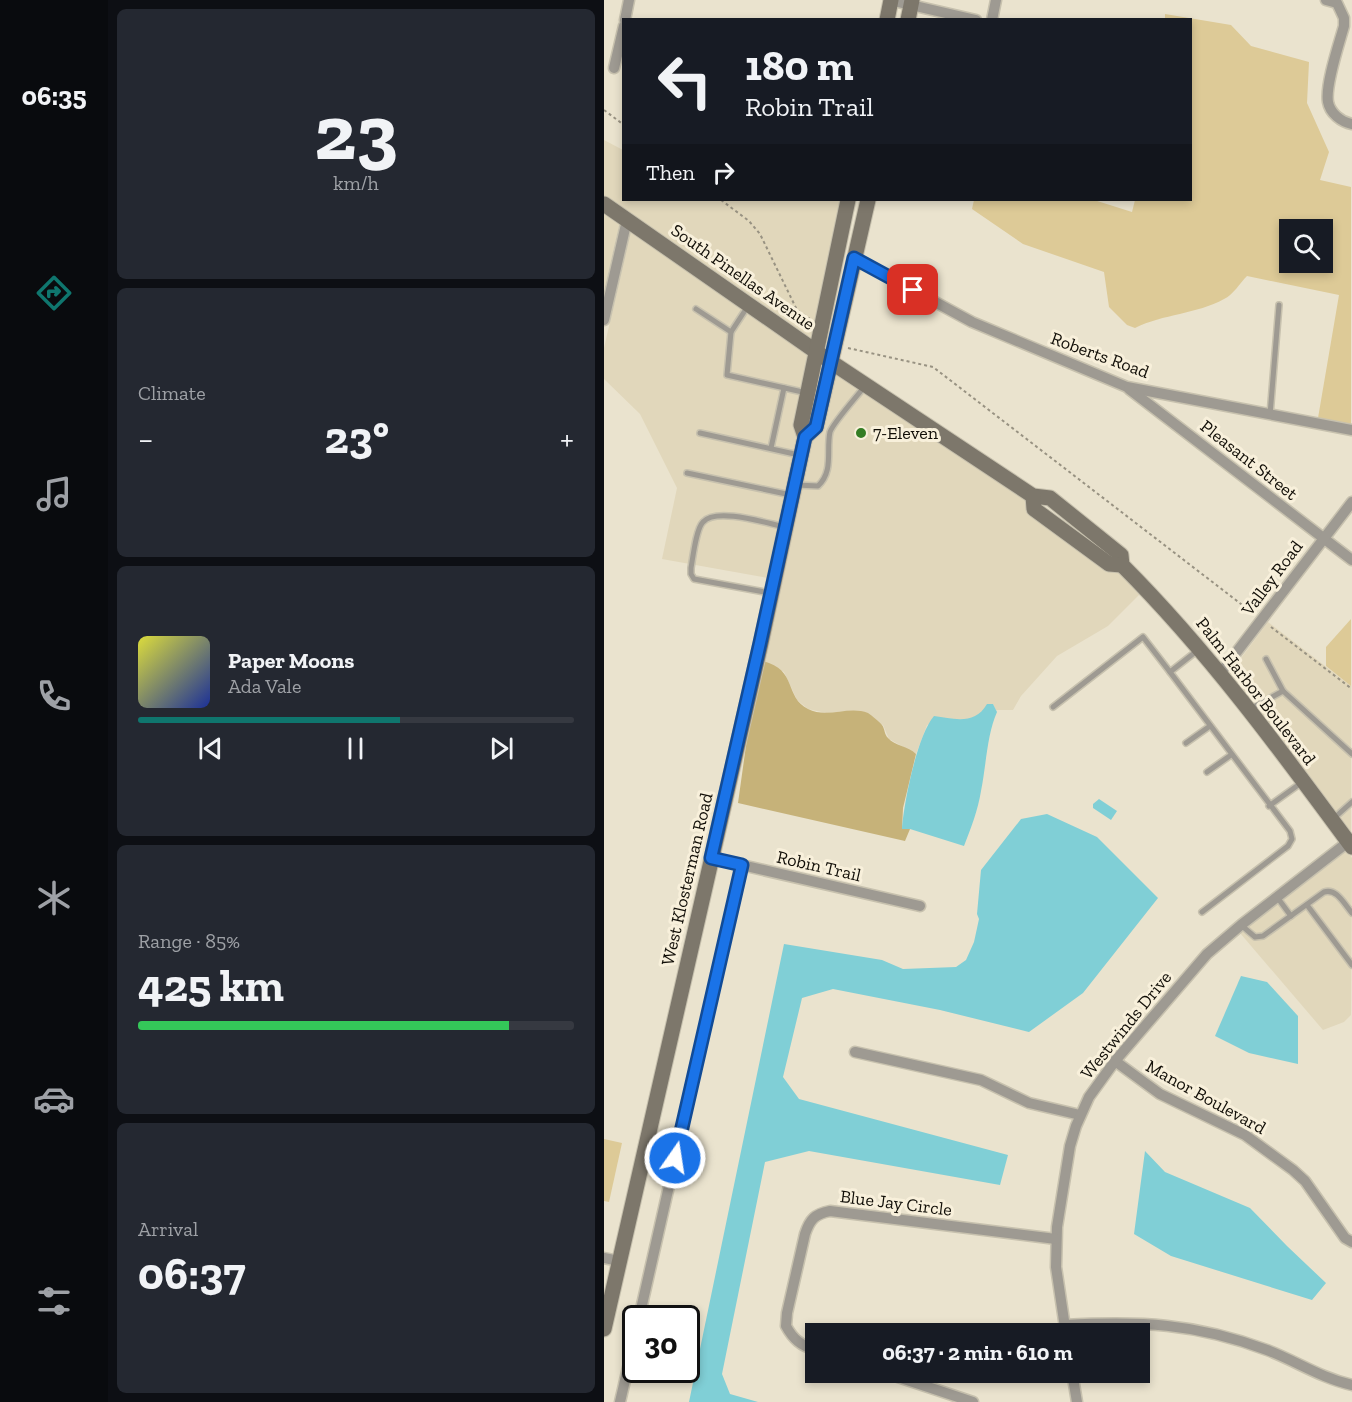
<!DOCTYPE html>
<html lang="en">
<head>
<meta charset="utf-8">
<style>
  :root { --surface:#171b24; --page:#242831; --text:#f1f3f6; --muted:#9ea1a6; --line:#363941; --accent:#0f766e }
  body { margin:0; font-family:"Zilla Slab",serif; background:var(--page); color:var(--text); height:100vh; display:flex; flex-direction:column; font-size:22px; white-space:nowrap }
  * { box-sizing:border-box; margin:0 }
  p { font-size:20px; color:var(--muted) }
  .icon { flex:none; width:33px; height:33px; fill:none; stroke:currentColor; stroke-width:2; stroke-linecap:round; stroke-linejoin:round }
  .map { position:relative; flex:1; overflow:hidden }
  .drawer { display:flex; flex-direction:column; gap:9px; padding:9px; background:#0d0f14; width:496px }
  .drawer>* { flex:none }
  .top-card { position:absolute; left:18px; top:18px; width:570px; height:183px; border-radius:0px; box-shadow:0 3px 9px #0003; background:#171b24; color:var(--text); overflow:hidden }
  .controls { position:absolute; left:675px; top:219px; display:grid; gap:12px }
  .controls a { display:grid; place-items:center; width:54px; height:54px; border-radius:0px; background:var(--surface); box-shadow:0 3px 9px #0003; font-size:30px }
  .speed { position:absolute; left:18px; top:1305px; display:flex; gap:12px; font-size:30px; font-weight:700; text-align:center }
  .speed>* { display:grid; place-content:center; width:78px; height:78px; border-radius:50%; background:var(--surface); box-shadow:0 3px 9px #0003; line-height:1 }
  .speed .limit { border:3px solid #111; border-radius:9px; background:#fff; color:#111 }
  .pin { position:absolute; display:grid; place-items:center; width:51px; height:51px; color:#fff; margin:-26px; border-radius:12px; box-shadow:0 3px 9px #0006 }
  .me { position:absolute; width:66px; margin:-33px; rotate:13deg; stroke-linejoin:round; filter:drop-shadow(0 0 4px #0008) }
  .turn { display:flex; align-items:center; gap:21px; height:126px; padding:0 24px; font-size:27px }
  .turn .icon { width:78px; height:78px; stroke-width:2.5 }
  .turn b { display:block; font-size:42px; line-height:51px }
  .then { display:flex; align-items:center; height:57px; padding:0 24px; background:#0003; gap:12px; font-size:22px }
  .big { font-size:45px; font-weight:700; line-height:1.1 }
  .drawer .tile { flex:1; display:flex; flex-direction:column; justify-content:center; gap:9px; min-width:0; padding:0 21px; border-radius:9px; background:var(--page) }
  .drawer .dial { align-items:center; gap:0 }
  .dial b { font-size:78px; line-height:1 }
  .song { display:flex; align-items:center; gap:18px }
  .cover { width:72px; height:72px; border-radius:9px; background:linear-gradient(135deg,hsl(60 70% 55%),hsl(230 70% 35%)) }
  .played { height:6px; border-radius:3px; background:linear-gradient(90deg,var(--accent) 60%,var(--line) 60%) }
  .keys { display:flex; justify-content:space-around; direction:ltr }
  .heat { display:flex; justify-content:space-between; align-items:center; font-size:33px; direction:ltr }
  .charge { height:9px; border-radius:4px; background:linear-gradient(90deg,#34c759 85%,var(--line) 0) }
  .trip { position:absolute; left:201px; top:1323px; width:345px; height:60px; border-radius:0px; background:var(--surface); box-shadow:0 3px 9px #0003; font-weight:700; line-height:60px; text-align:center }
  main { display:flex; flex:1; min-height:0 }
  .menu { display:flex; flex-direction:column; width:108px; justify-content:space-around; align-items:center; background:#090b0e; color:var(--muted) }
  .menu .icon { width:42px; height:42px }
  .menu .selected { color:var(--accent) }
  .menu b { font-size:27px; color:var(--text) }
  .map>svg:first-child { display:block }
</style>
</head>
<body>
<main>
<nav class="menu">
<b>06:35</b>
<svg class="icon selected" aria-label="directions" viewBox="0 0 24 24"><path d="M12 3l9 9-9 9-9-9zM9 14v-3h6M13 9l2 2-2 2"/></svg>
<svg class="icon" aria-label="music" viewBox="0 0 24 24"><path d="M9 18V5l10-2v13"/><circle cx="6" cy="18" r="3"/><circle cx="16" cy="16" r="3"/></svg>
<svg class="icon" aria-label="phone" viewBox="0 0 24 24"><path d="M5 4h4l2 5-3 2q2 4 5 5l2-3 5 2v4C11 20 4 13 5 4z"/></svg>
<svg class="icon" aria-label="climate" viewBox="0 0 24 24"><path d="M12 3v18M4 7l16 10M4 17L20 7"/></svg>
<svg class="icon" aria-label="car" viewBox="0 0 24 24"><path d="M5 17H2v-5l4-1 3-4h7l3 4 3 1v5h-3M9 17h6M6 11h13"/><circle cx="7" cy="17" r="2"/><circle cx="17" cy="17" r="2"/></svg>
<svg class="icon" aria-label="filters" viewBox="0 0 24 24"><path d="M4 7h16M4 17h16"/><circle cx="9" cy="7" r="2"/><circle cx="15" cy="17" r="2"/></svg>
</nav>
<section class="drawer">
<div class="tile dial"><b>23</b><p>km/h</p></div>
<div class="tile"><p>Climate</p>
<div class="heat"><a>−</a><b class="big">23°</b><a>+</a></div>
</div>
<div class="tile">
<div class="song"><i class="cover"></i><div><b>Paper Moons</b><p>Ada Vale</p></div></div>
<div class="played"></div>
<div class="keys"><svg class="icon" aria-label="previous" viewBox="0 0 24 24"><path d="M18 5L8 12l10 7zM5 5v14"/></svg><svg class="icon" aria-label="pause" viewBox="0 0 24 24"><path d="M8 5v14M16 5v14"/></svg><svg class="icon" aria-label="next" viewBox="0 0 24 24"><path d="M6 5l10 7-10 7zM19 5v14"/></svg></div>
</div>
<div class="tile"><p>Range · 85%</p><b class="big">425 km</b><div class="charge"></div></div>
<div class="tile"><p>Arrival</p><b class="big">06:37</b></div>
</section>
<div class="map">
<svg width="748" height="1402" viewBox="0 0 748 1402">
  <rect width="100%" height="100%" fill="#eae3ce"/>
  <g fill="#e1d7bb">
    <path d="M0,140L19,150L20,200H238L207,341L30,218V216L26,214L0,197Z"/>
    <path d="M0,211L16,222L0,291Z"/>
    <path d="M27,230L205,354L192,436L194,438L164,578L58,559L73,488L36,414L0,379V348Z"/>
    <path d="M231,372L438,511L488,550L537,593L504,626L453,656L417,696L409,710H392L389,704L373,716L362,720L339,718L323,725L312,754L285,739L279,725L245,711L222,713L204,709L193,700L180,672L159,661L206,442L208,441Z"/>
    <path d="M664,622L747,686V837L625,674Z"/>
    <path d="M743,851L748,858L747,1015L740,1022L719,1030L636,933Z"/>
  </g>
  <g fill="#ddca97" fill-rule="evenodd">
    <path d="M561,14L627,25L647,46L705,62L703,103L725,152L716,180L747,187V424L714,418L735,295L643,276C636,283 629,295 620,299C593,314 559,314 531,328L523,325L505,307L500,272L419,244L368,209L370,200H490L528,212L531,200H586V20L561,19ZM686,230H718V262H686Z"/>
    <path d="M747,619V686L722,666V647Z"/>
    <path d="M0,1139L18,1143L5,1202L0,1201Z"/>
  </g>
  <path fill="#c6b279" d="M159,661C194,670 180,697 204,709C223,719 245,705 264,713C267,715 276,722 278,725C281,729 280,734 284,738C291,746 304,746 312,754L299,808L298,829H306L301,841L134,803L146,717Z"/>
  <g fill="#80cfd6">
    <path d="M383,704H389L393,712C383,734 382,767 377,791C374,810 367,828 360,846L306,829H298C300,802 313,736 330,716C351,719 371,725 383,704Z"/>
    <path d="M495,799L513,811L507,820L489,808V804Z"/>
    <path d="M443,814L493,837L554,898L479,993L425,1032L336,1010L229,989L198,998L179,1077L195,1099L404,1155L396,1185L205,1151L161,1162L118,1374L126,1394L154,1402H85L180,944L278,960L299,969L352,967L362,960L370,942L375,919L373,914L377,870L417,819Z"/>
    <path d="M637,976L663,982L694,1016V1064L645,1053L611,1036Z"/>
    <path d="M541,1151L561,1172L646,1208L683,1246L722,1283L708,1300L567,1256L530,1234Z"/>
  </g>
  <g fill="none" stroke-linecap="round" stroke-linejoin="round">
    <g stroke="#c7c1ae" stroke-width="8">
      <g id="lane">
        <path d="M92,309L127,332L144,306"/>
        <path d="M127,332L123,375L203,393"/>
        <path d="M666,415L675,305"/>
        <path d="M96,433L195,455"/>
        <path d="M167,448L180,388"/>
        <path d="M83,473L187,495"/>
        <path d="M192,485L214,486C230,471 222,450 226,432C229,423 254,395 261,386"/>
        <path d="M166,593L90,579L87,574V568C89,557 92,529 99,522C112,507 162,523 181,527"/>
        <path d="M594,650L566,672L686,831L688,839L684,846L598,912"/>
        <path d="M662,659L679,691"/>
        <path d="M449,707L539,637L566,672"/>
        <path d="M646,709L679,691L748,754"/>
        <path d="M582,743L606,726"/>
        <path d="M603,772L627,755"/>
        <path d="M665,806L697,783"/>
        <path d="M729,819L748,802"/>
        <path d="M673,897L687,916"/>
        <path d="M703,905L748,965"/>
        <path d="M637,925L651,937L659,936L720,892C733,888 740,904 748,913"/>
      </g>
    </g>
    <g stroke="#c7c1ae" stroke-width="13">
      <g id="street">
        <path d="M285,0L372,20"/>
        <path d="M722,0L733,3L740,18V26C735,44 721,85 724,102C726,113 737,122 748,124"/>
        <path d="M21,20L25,0"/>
        <path d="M388,20L392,0"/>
        <path d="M10,68L20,26"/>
        <path d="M250,258L368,322L523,387L748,430"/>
        <path d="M0,320L23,220"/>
        <path d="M525,389L748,560"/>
        <path d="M615,675L748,502"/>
        <path d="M107,858L316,906"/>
        <path d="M251,1052L377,1080L425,1103L476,1115"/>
        <path d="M511,1061L556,1094L641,1135L689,1170L701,1181L741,1238L748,1242"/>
        <path d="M0,1258L15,1261"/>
        <path d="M35,1318L138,865"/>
        <path d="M461,1325C536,1321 591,1323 663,1350C692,1361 717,1378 748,1385"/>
        <path d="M462,1334L452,1267L453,1227L466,1146L472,1126L485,1097L511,1061L603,954L637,925L744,842"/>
        <path d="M212,1350C197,1346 189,1339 182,1326L183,1313L201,1234C206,1219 211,1214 226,1211L452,1239"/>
        <path d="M279,1372L369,1402"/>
        <path d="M468,1372L473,1402"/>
        <path d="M16,1402L32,1333"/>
      </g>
    </g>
    <g stroke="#c7c1ae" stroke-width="17">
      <g id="secondary">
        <path d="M283,20L287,0"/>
        <path d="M304,20L308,0"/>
        <path d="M0,204L227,362L429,496L446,498L517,555L518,565C604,651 676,749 748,847"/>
        <path d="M201,437L212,427L264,200"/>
        <path d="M429,496L430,509L505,564L518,565"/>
        <path d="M0,1329L157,643L201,437L197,425L244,200"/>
      </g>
    </g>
    <g stroke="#989282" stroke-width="2" stroke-dasharray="3 3" stroke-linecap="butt">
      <path d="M0,110L20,125"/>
      <path d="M117,200L145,221L156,234L193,310L206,319"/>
      <path d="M244,348L329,367L650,614"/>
      <path d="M667,627L748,689"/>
    </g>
    <use href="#lane" stroke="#9e9a92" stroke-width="5"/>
    <use href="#street" stroke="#9e9a92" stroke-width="10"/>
    <use href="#secondary" stroke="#7d776b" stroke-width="15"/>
  </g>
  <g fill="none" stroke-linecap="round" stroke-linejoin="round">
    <g stroke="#114b97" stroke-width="15">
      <path id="route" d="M71,1158L138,865L107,858L156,643L201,437L212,427L250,258L309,290"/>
    </g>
    <use href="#route" stroke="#1a73e8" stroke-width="10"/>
  </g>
  <circle fill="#347d24" stroke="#f8f0db" stroke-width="2" cx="257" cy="433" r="6"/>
  <g text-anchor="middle" stroke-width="6" stroke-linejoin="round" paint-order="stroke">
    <g font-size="18" fill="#110e07" stroke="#f8f0db">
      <text transform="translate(139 277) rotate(35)" y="6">South Pinellas Avenue</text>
      <text transform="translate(496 355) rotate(20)" y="6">Roberts Road</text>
      <text transform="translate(645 460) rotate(38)" y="6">Pleasant Street</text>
      <text transform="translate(668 578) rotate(-53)" y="6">Valley Road</text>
      <text transform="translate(652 691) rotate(52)" y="6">Palm Harbor Boulevard</text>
      <text transform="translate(215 866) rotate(13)" y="6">Robin Trail</text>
      <text transform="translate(83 879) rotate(-77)" y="6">West Klosterman Road</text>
      <text transform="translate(522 1025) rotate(-51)" y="6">Westwinds Drive</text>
      <text transform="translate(602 1097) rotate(29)" y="6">Manor Boulevard</text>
      <text transform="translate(292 1203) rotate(7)" y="6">Blue Jay Circle</text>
    </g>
    <g font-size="18" fill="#110e07" stroke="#f8f0db" text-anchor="start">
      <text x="269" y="439">7-Eleven</text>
    </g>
  </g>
</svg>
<div class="controls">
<a><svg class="icon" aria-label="search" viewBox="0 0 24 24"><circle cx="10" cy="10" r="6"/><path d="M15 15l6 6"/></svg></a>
</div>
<div class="speed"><div class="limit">30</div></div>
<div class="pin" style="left:309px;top:290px;background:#d93025"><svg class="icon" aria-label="arrive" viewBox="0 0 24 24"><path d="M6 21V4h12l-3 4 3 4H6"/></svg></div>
<svg class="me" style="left:71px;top:1158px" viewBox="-20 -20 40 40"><circle r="17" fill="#1a73e8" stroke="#fff" stroke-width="3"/><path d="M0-11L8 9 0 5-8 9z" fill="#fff"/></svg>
<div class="trip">06:37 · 2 min · 610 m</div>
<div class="top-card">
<div class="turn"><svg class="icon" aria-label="left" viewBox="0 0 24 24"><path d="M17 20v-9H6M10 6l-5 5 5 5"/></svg><div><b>180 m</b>Robin Trail</div></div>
<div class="then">Then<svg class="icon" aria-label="right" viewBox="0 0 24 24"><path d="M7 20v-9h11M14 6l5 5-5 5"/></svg></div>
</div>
</div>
</main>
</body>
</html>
